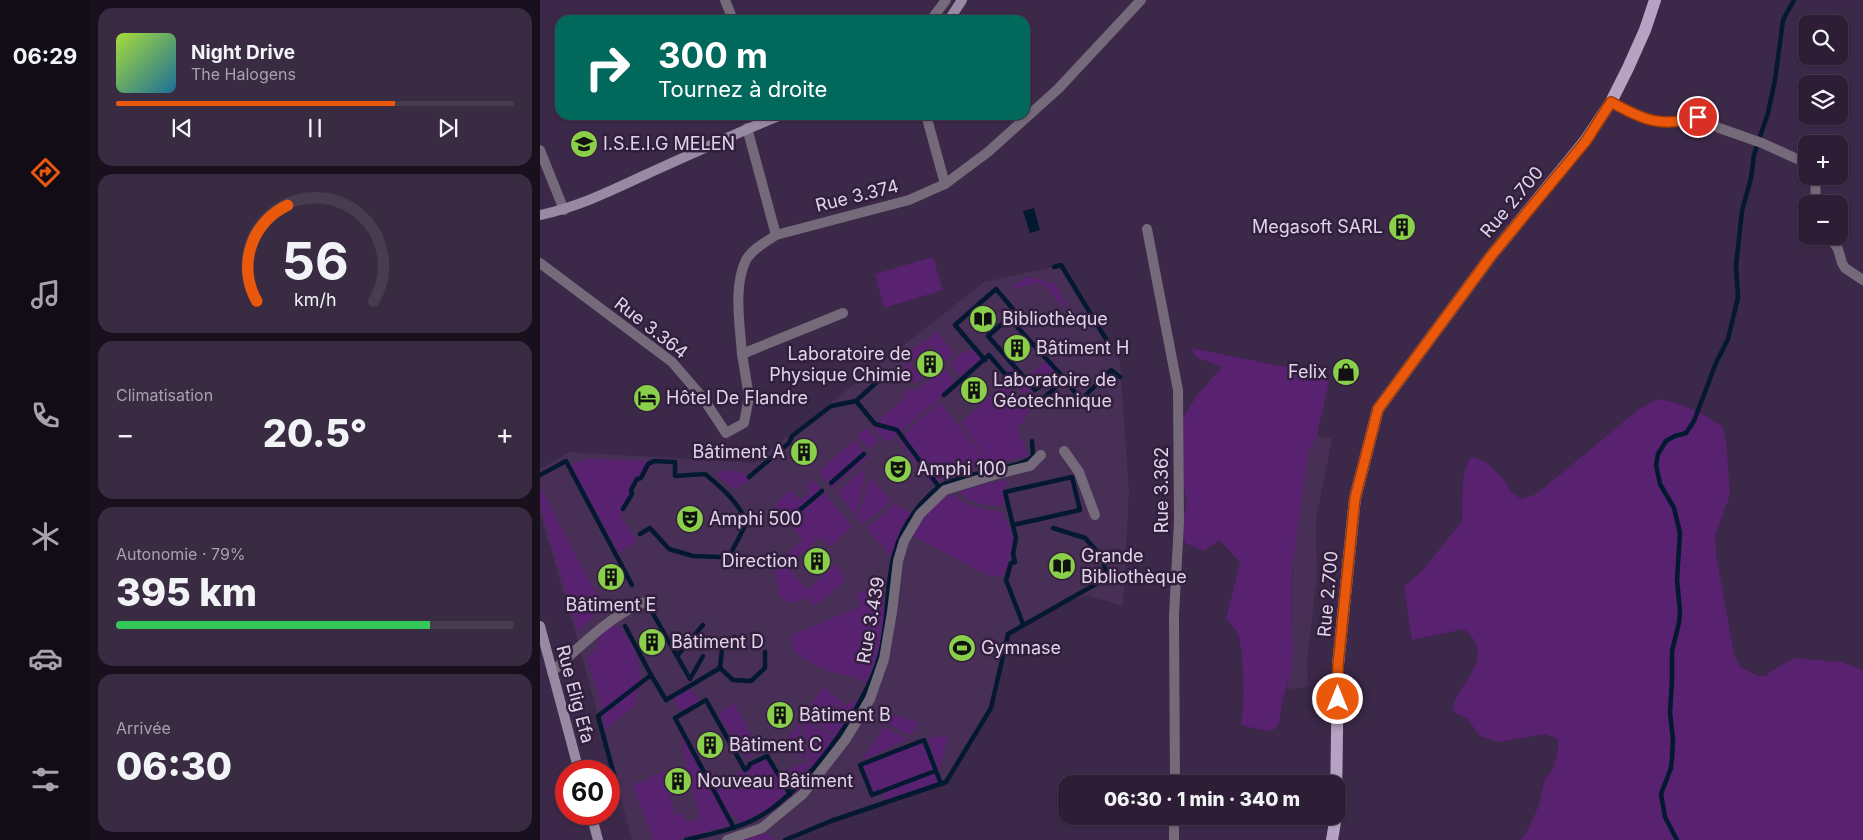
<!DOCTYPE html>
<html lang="fr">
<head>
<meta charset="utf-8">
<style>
  :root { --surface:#2d1e36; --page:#392b42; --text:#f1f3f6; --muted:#a7a2ad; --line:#483c51; --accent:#ea580c }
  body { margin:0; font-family:Inter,sans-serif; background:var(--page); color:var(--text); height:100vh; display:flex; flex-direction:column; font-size:19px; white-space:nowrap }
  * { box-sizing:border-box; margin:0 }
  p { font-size:16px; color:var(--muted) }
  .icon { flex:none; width:28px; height:28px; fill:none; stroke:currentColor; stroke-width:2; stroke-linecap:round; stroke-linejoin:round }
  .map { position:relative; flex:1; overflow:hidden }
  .panel { display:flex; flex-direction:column; gap:8px; padding:8px; background:#19101e; width:450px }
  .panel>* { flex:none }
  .banner { position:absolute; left:15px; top:15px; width:475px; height:105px; border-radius:15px; box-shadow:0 1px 4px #0004,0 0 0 1px var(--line); background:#00695c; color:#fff; overflow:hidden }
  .buttons { position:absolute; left:1258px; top:15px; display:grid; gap:10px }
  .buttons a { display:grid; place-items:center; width:50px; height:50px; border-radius:10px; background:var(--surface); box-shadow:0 1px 4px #0004,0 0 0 1px var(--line); font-size:25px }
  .speed { position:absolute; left:15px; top:760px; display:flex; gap:10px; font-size:25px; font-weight:700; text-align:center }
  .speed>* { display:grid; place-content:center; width:65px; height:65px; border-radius:50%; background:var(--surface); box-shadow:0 1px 4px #0004,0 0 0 1px var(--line); line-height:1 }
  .speed .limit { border:8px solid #d22; background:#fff; color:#111 }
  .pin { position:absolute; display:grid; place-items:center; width:42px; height:42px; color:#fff; margin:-21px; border:2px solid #fff; border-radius:50%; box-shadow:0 1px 5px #0007 }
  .me { position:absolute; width:55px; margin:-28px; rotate:0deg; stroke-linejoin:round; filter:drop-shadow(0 0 4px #0008) }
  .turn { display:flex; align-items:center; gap:18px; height:105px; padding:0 20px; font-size:22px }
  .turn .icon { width:65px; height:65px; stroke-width:2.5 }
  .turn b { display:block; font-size:35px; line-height:42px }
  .big { font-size:38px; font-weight:800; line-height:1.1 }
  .panel .card { flex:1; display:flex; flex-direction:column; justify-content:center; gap:8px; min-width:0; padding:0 18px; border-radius:15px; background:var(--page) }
  .panel .dial { align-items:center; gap:0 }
  .dial svg { height:130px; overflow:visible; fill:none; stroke:var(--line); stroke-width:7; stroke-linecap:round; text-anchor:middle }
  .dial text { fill:var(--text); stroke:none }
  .song { display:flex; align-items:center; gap:15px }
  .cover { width:60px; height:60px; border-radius:8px; background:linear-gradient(135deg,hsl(80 70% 55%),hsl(200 70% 35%)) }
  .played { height:5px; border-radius:2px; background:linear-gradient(90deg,var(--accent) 70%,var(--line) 70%) }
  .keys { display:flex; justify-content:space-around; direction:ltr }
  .heat { display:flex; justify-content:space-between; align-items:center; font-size:28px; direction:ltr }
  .charge { height:8px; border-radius:4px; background:linear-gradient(90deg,#34c759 79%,var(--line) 0) }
  .trip { position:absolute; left:518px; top:775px; width:288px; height:50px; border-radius:15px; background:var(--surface); box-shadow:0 1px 4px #0004,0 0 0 1px var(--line); font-weight:800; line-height:50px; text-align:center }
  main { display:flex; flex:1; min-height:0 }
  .dock { display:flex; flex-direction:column; width:90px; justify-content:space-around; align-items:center; background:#120c16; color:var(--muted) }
  .dock .icon { width:35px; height:35px }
  .dock .on { color:var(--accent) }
  .dock b { font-size:22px; color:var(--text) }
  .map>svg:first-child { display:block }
</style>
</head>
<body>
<main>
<nav class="dock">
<b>06:29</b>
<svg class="icon on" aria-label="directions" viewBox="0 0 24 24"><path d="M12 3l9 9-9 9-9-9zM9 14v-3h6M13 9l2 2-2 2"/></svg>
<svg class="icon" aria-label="music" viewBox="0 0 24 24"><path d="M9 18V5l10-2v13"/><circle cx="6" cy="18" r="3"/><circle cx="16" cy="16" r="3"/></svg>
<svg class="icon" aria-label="phone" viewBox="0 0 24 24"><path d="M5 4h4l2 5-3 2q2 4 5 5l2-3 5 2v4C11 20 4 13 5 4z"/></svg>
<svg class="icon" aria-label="climate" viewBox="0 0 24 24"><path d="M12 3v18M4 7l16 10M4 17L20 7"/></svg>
<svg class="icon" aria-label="car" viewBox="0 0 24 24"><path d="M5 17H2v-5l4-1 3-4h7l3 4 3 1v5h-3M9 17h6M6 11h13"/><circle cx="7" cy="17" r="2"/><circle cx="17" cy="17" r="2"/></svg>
<svg class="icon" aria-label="filters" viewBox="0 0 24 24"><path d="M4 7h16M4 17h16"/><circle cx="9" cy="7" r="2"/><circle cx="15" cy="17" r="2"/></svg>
</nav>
<section class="panel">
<div class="card">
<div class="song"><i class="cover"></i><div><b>Night Drive</b><p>The Halogens</p></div></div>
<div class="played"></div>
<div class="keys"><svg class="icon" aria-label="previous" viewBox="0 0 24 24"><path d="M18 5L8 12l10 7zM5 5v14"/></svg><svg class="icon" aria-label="pause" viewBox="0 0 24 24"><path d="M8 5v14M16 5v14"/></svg><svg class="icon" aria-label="next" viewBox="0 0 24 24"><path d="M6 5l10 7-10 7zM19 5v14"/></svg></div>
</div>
<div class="card dial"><svg viewBox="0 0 100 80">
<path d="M14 69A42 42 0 1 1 86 69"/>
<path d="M14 69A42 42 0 0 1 33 10" stroke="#ea580c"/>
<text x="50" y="56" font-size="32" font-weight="700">56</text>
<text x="50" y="72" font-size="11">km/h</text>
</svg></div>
<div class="card"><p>Climatisation</p>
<div class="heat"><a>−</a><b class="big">20.5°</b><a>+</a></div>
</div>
<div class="card"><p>Autonomie · 79%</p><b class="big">395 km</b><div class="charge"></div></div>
<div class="card"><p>Arrivée</p><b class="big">06:30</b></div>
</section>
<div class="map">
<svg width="1323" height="840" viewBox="0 0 1323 840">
  <rect width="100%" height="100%" fill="#3c2848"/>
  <g fill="#482f55">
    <path d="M521,265L580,362L589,491L583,606L545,595L512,608L468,634L451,708L406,782L323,812L293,819L245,840H92L36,634L0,512V469L30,452L214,463L444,282Z"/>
    <path d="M777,436L792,439L776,519L777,576L767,660L768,685L763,688L747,689L753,651V555L768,453Z"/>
  </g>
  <g fill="#582271">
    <path d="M393,257L403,290L344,308L335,274Z"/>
    <path d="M486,277L508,281L476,288L471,287Z"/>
    <path d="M502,283H515L526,304L523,307L503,284L488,296L491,301L487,296Z"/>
    <path d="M398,332L414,353L406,361L391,345L369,364L383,379L374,384L372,375L360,358Z"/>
    <path d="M651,348L750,368L789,380L777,436L768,453L752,570L753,651L751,672L743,698L739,722L735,729L726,731L701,725C705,705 704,653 698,634C696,629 690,623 686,619L700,562L679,540L664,551L645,543L641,528L647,502L642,478L640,423L657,395L682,367L656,357Z"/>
    <path d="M432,349L442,359L420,377L410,364L419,355Z"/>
    <path d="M509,358L520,369L495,390L482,394L465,375L474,366L485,379Z"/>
    <path d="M406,370L414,380L403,395L352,439L345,441L332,426L365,397L363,394L370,388L375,391L386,382L387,383L400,372L402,374Z"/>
    <path d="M465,383L490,412L477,429L489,456L451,463L421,423Z"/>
    <path d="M1118,399C1142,403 1162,413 1182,426L1186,440L1190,495L1175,535L1176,554L1194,655L1200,667L1218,676H1224L1254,658L1301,662L1323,670V840H980L988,830L999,805L1005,779L1013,769L1018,750V739L1005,734L959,742L940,736L927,718L915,713L913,706C922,680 957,656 924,629L872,640L864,587L883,570L922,521L923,481L925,468L931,457L944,461L964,479L970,491L981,499L994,495L1005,487L1099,409Z"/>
    <path d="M399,402L448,461L391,483L358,440Z"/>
    <path d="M327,427L338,441L330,449L316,436Z"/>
    <path d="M314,440L328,456L327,458L292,488L278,472Z"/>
    <path d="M50,459L114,461L110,469H104L97,483L93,485L88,496L89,499L80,515L97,541L79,553L30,464Z"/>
    <path d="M323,469L324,480L316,517L298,492Z"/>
    <path d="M186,470L204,473L209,480L197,488H192L176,473Z"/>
    <path d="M329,477L351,501L322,525L318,520Z"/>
    <path d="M273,480L312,527L290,547L281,537L247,567L267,590L297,564L306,581L274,606L266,598L249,603L239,596L234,565L263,540L234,505L250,490L260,500L270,492L266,486Z"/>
    <path d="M467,480L463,506C447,506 431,503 419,492L445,484Z"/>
    <path d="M0,487L63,606L38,632L0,506Z"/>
    <path d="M412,494C425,506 445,509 463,512L475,544L463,576H450L443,573L373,536C381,522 396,498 412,494Z"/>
    <path d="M355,504L373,514L360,535L352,558L326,528Z"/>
    <path d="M337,582H341L344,586V620L338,654L325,684C313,673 302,676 288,671C275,666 263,659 253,650L252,635L321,606L316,593L321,592Z"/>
    <path d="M78,625C102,656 102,667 96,705L65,730L59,696L47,659L59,644L60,637L65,628Z"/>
    <path d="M149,686L160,702L142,713L132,697Z"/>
    <path d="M283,687L304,703L265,714Z"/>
    <path d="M319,700L296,736L265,717Z"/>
    <path d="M194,703L219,749L207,759L178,714Z"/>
    <path d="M353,714L379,723L371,735L347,724Z"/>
    <path d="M263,719L295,738L270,772Z"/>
    <path d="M260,722L265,760L244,745Z"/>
    <path d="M344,727L368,739L321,761Z"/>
    <path d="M141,736L192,825L138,840H114L92,784L106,781L112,775L124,772L135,815L143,813L146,822L160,818L143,753Z"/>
    <path d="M398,736L408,737L399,769L388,739Z"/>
    <path d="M384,740L395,770L332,795L320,765Z"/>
    <path d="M226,755L245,788L250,794L235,805L200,824L196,817L188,813L173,788Z"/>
    <path d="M267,762L268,775L252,788L244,771Z"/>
    <path d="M394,773L399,784L346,803L342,792Z"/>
    <path d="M225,833L235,840H203Z"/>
  </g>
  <path fill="#031931" d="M494,208L500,230L490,233L483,211Z"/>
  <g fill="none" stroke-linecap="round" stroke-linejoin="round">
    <g stroke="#031931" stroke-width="4.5">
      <path d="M514,267L521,265L569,344"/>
      <path d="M469,318L448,336L495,390L518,372"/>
      <path d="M445,360L415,325L456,289L473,309L469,318L522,376L541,400L571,370L580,377"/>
      <path d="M404,395L449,355L466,375L479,373"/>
      <path d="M316,401L335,424L357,430L399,487"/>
      <path d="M497,404L525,379"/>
      <path d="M0,475L26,461L92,585"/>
      <path d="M209,477L249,443L252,436L291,406L316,401L347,373"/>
      <path d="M291,483L324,454"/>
      <path d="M83,509L92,494L91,490L97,479L101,478L108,464L114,461L135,462V476L165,474C182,488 197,501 207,522L191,553L180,557L153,556L129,549L110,528L100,534"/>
      <path d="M248,520L282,491"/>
      <path d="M473,525L540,510L532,477L465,492L476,538L473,554L475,562L471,563L466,580L483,624"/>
      <path d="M111,610L150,679L163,656"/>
      <path d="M85,626L111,675"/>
      <path d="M195,637L182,649L180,668L193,680L211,681L225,668V652"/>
      <path d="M137,656L163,625"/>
      <path d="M395,771L332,795L320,765L384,740L401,784"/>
      <path d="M76,782L58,716L111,675L126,700L180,668"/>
      <path d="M194,828L135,718L166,700L205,770L208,768L210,764L227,756L250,794"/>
      <path d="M146,840C169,834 193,830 215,819C262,796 327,706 340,654C353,602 340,557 376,510C380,504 394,490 400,486C411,480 448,471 461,468C472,465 485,464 493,456L492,441"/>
      <path d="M245,840L291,821L406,782L451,708L468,634L556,584L566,572L562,557L545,538L513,528"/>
      <path d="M1137,840L1125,817L1121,794L1131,768L1132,757L1133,741L1130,712L1132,680V651L1139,623L1140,611L1137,580L1140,533L1134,508L1120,484L1116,465L1118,454L1126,441L1135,436L1146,433L1154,421L1176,363L1188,339L1198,297L1196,266L1202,211L1211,178L1214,155L1228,113L1235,80L1243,20L1254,0"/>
    </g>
    <g stroke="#746a7a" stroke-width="10">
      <path d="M185,0L193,20"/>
      <path d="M391,20L406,0"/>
      <path d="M1071,102C1103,120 1120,128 1158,117L1179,128L1222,143L1266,163"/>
      <path d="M386,115L405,184L448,152L518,89L601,0"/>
      <path d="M207,128L236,235"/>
      <path d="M0,150L24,210"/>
      <path d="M1275,176L1276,204"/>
      <path d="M607,229L638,390L639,522L634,615L635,784"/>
      <path d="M1289,236L1298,249L1302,263L1305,268L1323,280"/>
      <path d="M0,263L132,362L163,398L186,433L204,423L209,397L202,354"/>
      <path d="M303,313L202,354C200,326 193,286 206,260C212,249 226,242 236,235L369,200L405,184"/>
      <path d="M524,451L539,472L555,515"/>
      <path d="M12,672C36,650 79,607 110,601"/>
      <path d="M187,840L222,828L263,794L306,739L330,699L344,659L352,612L358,561L364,541L380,514L405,490L457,474L490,466L501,455"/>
      <path d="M634,840V816"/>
    </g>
    <g stroke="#998aa3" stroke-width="10">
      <path d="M409,20L422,0"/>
      <path d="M0,215C38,207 73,190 107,174C152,154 196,133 241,115"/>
      <path d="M0,626L39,771"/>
      <path d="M51,814L58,840"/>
    </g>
    <g stroke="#b6a2c2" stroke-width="12">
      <path d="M796,802L798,665L815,498L838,409L951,256L1045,141L1071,102L1088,68L1105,30L1115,0"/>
      <path d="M792,840L796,816"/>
    </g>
  </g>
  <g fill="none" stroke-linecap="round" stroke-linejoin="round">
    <g stroke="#983908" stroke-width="12">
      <path id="route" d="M798,699V665L815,498L838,409L951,256L1046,141L1071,102C1103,120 1121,128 1158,117"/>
    </g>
    <use href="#route" stroke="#ea580c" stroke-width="9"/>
  </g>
  <defs>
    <g id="school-disc" transform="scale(1.4375)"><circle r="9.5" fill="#89cf49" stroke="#321e3d"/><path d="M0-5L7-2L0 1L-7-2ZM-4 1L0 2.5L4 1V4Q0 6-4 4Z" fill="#111"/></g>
    <g id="building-disc" transform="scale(1.4375)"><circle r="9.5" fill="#89cf49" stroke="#321e3d"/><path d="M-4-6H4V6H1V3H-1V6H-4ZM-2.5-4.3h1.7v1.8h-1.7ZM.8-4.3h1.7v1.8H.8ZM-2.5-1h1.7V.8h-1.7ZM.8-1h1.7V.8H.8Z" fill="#111"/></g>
    <g id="library-disc" transform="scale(1.4375)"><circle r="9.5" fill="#89cf49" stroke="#321e3d"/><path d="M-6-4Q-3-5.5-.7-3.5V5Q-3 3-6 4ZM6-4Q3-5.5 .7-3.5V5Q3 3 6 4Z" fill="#111"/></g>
    <g id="shop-disc" transform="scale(1.4375)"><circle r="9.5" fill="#89cf49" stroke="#321e3d"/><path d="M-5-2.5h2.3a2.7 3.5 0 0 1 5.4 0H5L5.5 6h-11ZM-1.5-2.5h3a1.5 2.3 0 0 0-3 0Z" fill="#111"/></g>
    <g id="hotel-disc" transform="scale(1.4375)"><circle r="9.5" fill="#89cf49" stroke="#321e3d"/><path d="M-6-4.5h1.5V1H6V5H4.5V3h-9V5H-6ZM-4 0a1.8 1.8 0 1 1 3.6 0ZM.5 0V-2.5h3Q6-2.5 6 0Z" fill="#111"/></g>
    <g id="theatre-disc" transform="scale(1.4375)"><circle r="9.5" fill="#89cf49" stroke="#321e3d"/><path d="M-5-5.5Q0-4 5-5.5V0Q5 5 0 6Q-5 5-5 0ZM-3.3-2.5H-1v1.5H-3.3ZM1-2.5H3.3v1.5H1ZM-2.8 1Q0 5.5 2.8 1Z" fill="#111"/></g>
    <g id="stadium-disc" transform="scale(1.4375)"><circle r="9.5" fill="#89cf49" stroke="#321e3d"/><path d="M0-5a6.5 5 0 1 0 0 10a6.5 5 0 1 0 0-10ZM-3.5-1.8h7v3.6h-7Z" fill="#111"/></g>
  </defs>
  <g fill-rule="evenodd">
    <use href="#school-disc" x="44" y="144"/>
    <use href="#building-disc" x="862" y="227"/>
    <use href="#library-disc" x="443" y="319"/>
    <use href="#building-disc" x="477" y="348"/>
    <use href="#building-disc" x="390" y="364"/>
    <use href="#shop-disc" x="806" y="372"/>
    <use href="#building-disc" x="434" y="390"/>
    <use href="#hotel-disc" x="107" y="398"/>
    <use href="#building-disc" x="264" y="452"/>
    <use href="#theatre-disc" x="358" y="469"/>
    <use href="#theatre-disc" x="150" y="519"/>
    <use href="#building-disc" x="277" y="561"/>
    <use href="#library-disc" x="522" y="566"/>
    <use href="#building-disc" x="71" y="577"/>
    <use href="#building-disc" x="112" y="642"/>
    <use href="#stadium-disc" x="422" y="648"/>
    <use href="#building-disc" x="240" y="715"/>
    <use href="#building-disc" x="170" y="745"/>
    <use href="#building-disc" x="138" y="781"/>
  </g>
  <g text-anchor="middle" stroke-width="5" stroke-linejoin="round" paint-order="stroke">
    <g font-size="18" fill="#e1d4e8" stroke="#321e3d" text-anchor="start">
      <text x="63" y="150">I.S.E.I.G MELEN</text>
      <text x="843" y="233" text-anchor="end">Megasoft SARL</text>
      <text x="462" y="325">Bibliothèque</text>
      <text x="496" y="354">Bâtiment H</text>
      <text x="371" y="360" text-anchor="end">Laboratoire de<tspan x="371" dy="21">Physique Chimie</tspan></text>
      <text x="787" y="378" text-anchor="end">Felix</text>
      <text x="453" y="386">Laboratoire de<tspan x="453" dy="21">Géotechnique</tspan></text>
      <text x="126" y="404">Hôtel De Flandre</text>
      <text x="245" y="458" text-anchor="end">Bâtiment A</text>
      <text x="377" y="475">Amphi 100</text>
      <text x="169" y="525">Amphi 500</text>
      <text x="541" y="562">Grande<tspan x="541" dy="21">Bibliothèque</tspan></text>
      <text x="258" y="567" text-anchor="end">Direction</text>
      <text x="71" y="611" text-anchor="middle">Bâtiment E</text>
      <text x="131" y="648">Bâtiment D</text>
      <text x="441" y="654">Gymnase</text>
      <text x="259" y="721">Bâtiment B</text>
      <text x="189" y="751">Bâtiment C</text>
      <text x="157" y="787">Nouveau Bâtiment</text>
    </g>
    <g font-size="18" fill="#e1d4e8" stroke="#321e3d">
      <text transform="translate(317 196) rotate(-14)" y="6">Rue 3.374</text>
      <text transform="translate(972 202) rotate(-50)" y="6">Rue 2.700</text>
      <text transform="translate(111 328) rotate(38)" y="6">Rue 3.364</text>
      <text transform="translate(622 490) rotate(-90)" y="6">Rue 3.362</text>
      <text transform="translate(788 594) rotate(-85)" y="6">Rue 2.700</text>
      <text transform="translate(331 620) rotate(-80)" y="6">Rue 3.439</text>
      <text transform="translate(35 694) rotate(75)" y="6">Rue Elig Efa</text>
    </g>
  </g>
</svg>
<div class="buttons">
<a><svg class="icon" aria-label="search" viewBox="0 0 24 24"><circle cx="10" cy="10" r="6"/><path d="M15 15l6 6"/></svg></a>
<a><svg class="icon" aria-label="layers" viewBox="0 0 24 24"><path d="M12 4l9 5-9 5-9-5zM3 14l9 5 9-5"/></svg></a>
<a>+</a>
<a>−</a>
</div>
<div class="speed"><div class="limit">60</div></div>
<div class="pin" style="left:1158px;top:117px;background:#d93025"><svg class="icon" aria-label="arrive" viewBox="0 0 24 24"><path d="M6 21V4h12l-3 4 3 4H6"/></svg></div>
<svg class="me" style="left:798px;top:699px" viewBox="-20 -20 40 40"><circle r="17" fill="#ea580c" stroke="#fff" stroke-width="3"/><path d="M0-11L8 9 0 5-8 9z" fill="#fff"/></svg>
<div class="trip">06:30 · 1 min · 340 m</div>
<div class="banner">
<div class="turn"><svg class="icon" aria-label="right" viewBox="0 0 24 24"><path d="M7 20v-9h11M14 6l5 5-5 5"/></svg><div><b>300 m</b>Tournez à droite</div></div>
</div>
</div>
</main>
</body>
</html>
